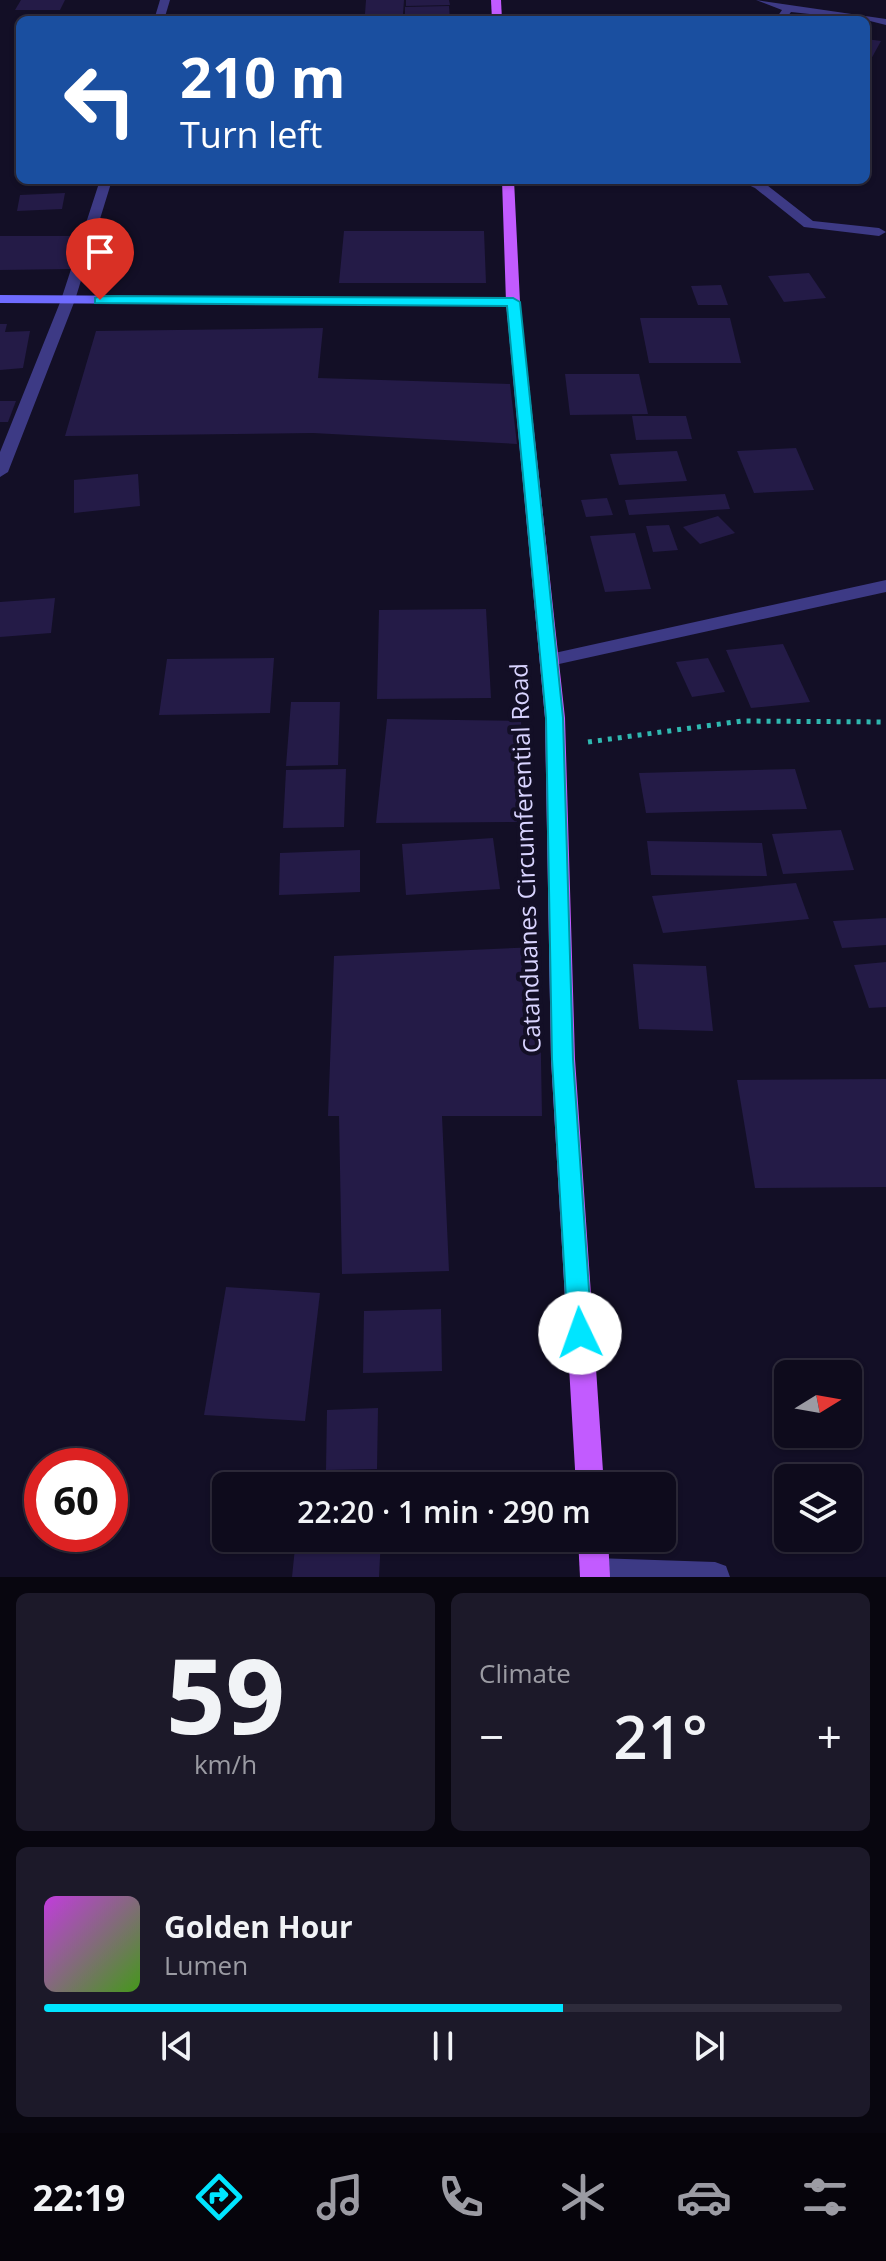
<!DOCTYPE html>
<html lang="en">
<head>
<meta charset="utf-8">
<style>
  :root { --surface:#0e0b1c; --page:#1c1929; --text:#f1f3f6; --muted:#9b9ba3; --line:#2e2b3b; --accent:#00e5ff }
  body { margin:0; font-family:"Open Sans",sans-serif; background:var(--page); color:var(--text); height:100vh; display:flex; flex-direction:column; font-size:30px; white-space:nowrap }
  * { box-sizing:border-box; margin:0 }
  p { font-size:26px; color:var(--muted) }
  .icon { flex:none; width:44px; height:44px; fill:none; stroke:currentColor; stroke-width:2; stroke-linecap:round; stroke-linejoin:round }
  .map { position:relative; height:1577px; overflow:hidden }
  .details { display:flex; flex-direction:column; gap:16px; padding:16px; background:#08060f; flex:1 }
  .details>* { flex:none }
  .banner { position:absolute; left:16px; top:16px; width:854px; height:168px; border-radius:12px; box-shadow:0 2px 6px #0004,0 0 0 2px var(--line); background:#1a4fa0; color:#fff; overflow:hidden }
  .needle { width:52px; rotate:79deg }
  .tools { position:absolute; left:774px; top:1360px; display:grid; gap:16px }
  .tools a { display:grid; place-items:center; width:88px; height:88px; border-radius:12px; background:var(--surface); box-shadow:0 2px 6px #0004,0 0 0 2px var(--line); font-size:40px }
  .speed { position:absolute; left:24px; top:1448px; display:flex; gap:16px; font-size:40px; font-weight:700; text-align:center }
  .speed>* { display:grid; place-content:center; width:104px; height:104px; border-radius:50%; background:var(--surface); box-shadow:0 2px 6px #0004,0 0 0 2px var(--line); line-height:1 }
  .speed .limit { border:12px solid #d22; background:#fff; color:#111 }
  .pin { position:absolute; display:grid; place-items:center; width:68px; height:68px; color:#fff; margin:-82px -34px; border-radius:50% 50% 50% 0; rotate:-45deg; box-shadow:0 0 8px #0007 }
  .pin .icon { rotate:45deg }
  .me { position:absolute; width:88px; margin:-44px; rotate:357deg; stroke-linejoin:round; filter:drop-shadow(0 0 6px #0008) }
  .turn { display:flex; align-items:center; gap:28px; height:168px; padding:0 32px; font-size:36px }
  .turn .icon { width:104px; height:104px; stroke-width:2.5 }
  .turn b { display:block; font-size:56px; line-height:68px }
  .big { font-size:60px; font-weight:600; line-height:1.1 }
  .details .tile { flex:1; display:flex; flex-direction:column; justify-content:center; gap:12px; min-width:0; padding:0 28px; border-radius:12px; background:var(--page) }
  .details .dial { align-items:center; gap:0 }
  .dial b { font-size:104px; line-height:1 }
  .song { display:flex; align-items:center; gap:24px }
  .cover { width:96px; height:96px; border-radius:12px; background:linear-gradient(135deg,hsl(290 70% 55%),hsl(100 70% 35%)) }
  .played { height:8px; border-radius:4px; background:linear-gradient(90deg,var(--accent) 65%,var(--line) 65%) }
  .keys { display:flex; justify-content:space-around; direction:ltr }
  .heat { display:flex; justify-content:space-between; align-items:center; font-size:44px; direction:ltr }
  .details .tiles { flex:1; display:grid; gap:16px; grid-template-columns:1fr 1fr }
  .tile:last-child { grid-column:span 2 }
  .trip { position:absolute; left:212px; top:1472px; width:464px; height:80px; border-radius:12px; background:var(--surface); box-shadow:0 2px 6px #0004,0 0 0 2px var(--line); font-weight:600; line-height:80px; text-align:center }
  .tab-bar { display:flex; height:128px; justify-content:space-around; align-items:center; background:#06040b; color:var(--muted) }
  .tab-bar .icon { width:56px; height:56px }
  .tab-bar .active { color:var(--accent) }
  .tab-bar b { font-size:36px; color:var(--text) }
  .map>svg:first-child { display:block }
</style>
</head>
<body>
<div class="map">
<svg width="886" height="1577" viewBox="0 0 886 1577">
  <rect width="100%" height="100%" fill="#130f26"/>
  <g fill="#241b47">
    <path d="M21,0H65L60,10H15Z"/>
    <path d="M366,0H404L403,14H365Z"/>
    <path d="M406,0H449L450,5L406,6Z"/>
    <path d="M449,6L450,20H405V7Z"/>
    <path d="M364,15L399,16L398,20H363Z"/>
    <path d="M866,39L881,41L870,61H866Z"/>
    <path d="M345,180H391V184H346Z"/>
    <path d="M65,193L62,209L17,211L20,195Z"/>
    <path d="M344,231H484L486,283H339Z"/>
    <path d="M0,236H80L70,269L0,270Z"/>
    <path d="M809,273L826,298L784,302L768,276Z"/>
    <path d="M721,285L728,305H698L691,286Z"/>
    <path d="M640,318H730L741,363H649Z"/>
    <path d="M0,324H7L5,332L30,331L23,368L0,370Z"/>
    <path d="M323,328L318,378L510,384L517,444L313,433L65,436L96,331Z"/>
    <path d="M565,374H639L648,414L570,415Z"/>
    <path d="M0,401H16L8,422H0Z"/>
    <path d="M632,416H686L692,439L636,440Z"/>
    <path d="M796,448L814,490L754,493L737,451Z"/>
    <path d="M677,451L687,481L619,485L610,454Z"/>
    <path d="M138,474L140,506L74,513V480Z"/>
    <path d="M725,494L730,509L629,515L625,500Z"/>
    <path d="M607,498L613,515L586,517L581,500Z"/>
    <path d="M718,516L735,533L700,544L683,527Z"/>
    <path d="M669,525L678,550L653,552L646,526Z"/>
    <path d="M635,533L651,589L605,592L590,536Z"/>
    <path d="M55,598L51,633L0,637V602Z"/>
    <path d="M486,609L491,698L377,699L379,610Z"/>
    <path d="M783,644L810,702L751,708L726,650Z"/>
    <path d="M274,658L270,713L159,715L167,659Z"/>
    <path d="M708,658L725,692L692,697L676,662Z"/>
    <path d="M291,702H340L338,765L286,766Z"/>
    <path d="M387,719L521,721L525,822L376,823Z"/>
    <path d="M346,769L344,827L283,828L286,770Z"/>
    <path d="M795,769L807,809L646,813L639,773Z"/>
    <path d="M841,830L854,870L783,874L772,834Z"/>
    <path d="M493,838L500,889L406,895L402,844Z"/>
    <path d="M647,841L762,843L767,876L651,875Z"/>
    <path d="M360,850V892L279,895L280,853Z"/>
    <path d="M796,883L809,919L663,933L652,896Z"/>
    <path d="M886,918V945L842,948L833,921Z"/>
    <path d="M539,947L542,1116H442L449,1271L342,1274L339,1116H328L334,956Z"/>
    <path d="M886,962V1007L869,1008L854,965Z"/>
    <path d="M633,964L706,966L713,1031L639,1029Z"/>
    <path d="M886,1079V1187L755,1188L737,1080Z"/>
    <path d="M226,1287L320,1293L305,1421L204,1415Z"/>
    <path d="M441,1309L442,1371L363,1373L364,1311Z"/>
    <path d="M378,1408L377,1469L326,1470L327,1410Z"/>
    <path d="M296,1538H381L379,1577H292Z"/>
  </g>
  <g fill="none" stroke-linecap="round" stroke-linejoin="round">
    <path stroke="#2fb8b0" stroke-width="5" stroke-dasharray="4 6" stroke-linecap="butt" d="M588,742L742,721L886,722"/>
    <path fill="#3d3a85" fill-rule="evenodd" d="M595,1558L715,1562L726,1566L730,1577H582L584,1562Z"/>
    <g fill="#3d3a85" fill-rule="evenodd">
      <path d="M160,0H170L164,20H154Z"/>
      <path d="M756,0L886,19V25L866,20L791,12L785,20H775L782,10Z"/>
      <path d="M100,180H112L75,300L8,472L0,477V452L61,300Z"/>
      <path d="M738,180L763,182L813,221L879,228L886,232L879,236L804,227L755,188Z"/>
      <path d="M886,580V592L550,666L541,660L550,654Z"/>
    </g>
    <path fill="#6f6bff" fill-rule="evenodd" d="M0,295L513,298L520,302L513,306L0,303Z"/>
    <g fill="#c25bff" fill-rule="evenodd">
      <path d="M491,0H501L502,20H492Z"/>
      <path d="M502,180H514L520,302L565,718L575,1059L604,1486H576L551,1059L545,718L506,302Z"/>
      <path d="M578,1538H608L610,1577H580Z"/>
    </g>
  </g>
  <path fill="#00e5ff" stroke="#0095a6" stroke-width="2" d="M100,296L513,298L520,302L563,718L573,1059L592,1333L588,1342L580,1345L571,1342L568,1333L552,1059L546,718L507,306L95,303V298Z"/>
  <g text-anchor="middle" stroke-width="8" stroke-linejoin="round" paint-order="stroke">
    <g font-size="24" fill="#d9d4ff" stroke="#130f26">
      <text transform="translate(526 858) rotate(-92)" y="8">Catanduanes Circumferential Road</text>
    </g>
  </g>
</svg>
<div class="tools">
<a><svg class="needle" viewBox="-14 -14 28 28"><path d="M0-13l5 13h-10z" fill="#e53935"/><path d="M0 13l5-13h-10z" fill="#9b9ba3"/></svg></a>
<a><svg class="icon" aria-label="layers" viewBox="0 0 24 24"><path d="M12 4l9 5-9 5-9-5zM3 14l9 5 9-5"/></svg></a>
</div>
<div class="speed"><div class="limit">60</div></div>
<div class="pin" style="left:100px;top:300px;background:#d93025"><svg class="icon" aria-label="arrive" viewBox="0 0 24 24"><path d="M6 21V4h12l-3 4 3 4H6"/></svg></div>
<svg class="me" style="left:580px;top:1333px" viewBox="-20 -20 40 40"><circle r="19" fill="#fff"/><path d="M0-13L10 11 0 6-10 11z" fill="#00e5ff"/></svg>
<div class="trip">22:20 · 1 min · 290 m</div>
<div class="banner">
<div class="turn"><svg class="icon" aria-label="left" viewBox="0 0 24 24"><path d="M17 20v-9H6M10 6l-5 5 5 5"/></svg><div><b>210 m</b>Turn left</div></div>
</div>
</div>
<section class="details">
<div class="tiles">
<div class="tile dial"><b>59</b><p>km/h</p></div>
<div class="tile"><p>Climate</p>
<div class="heat"><a>−</a><b class="big">21°</b><a>+</a></div>
</div>
<div class="tile">
<div class="song"><i class="cover"></i><div><b>Golden Hour</b><p>Lumen</p></div></div>
<div class="played"></div>
<div class="keys"><svg class="icon" aria-label="previous" viewBox="0 0 24 24"><path d="M18 5L8 12l10 7zM5 5v14"/></svg><svg class="icon" aria-label="pause" viewBox="0 0 24 24"><path d="M8 5v14M16 5v14"/></svg><svg class="icon" aria-label="next" viewBox="0 0 24 24"><path d="M6 5l10 7-10 7zM19 5v14"/></svg></div>
</div>
</div>
</section>
<nav class="tab-bar">
<b>22:19</b>
<svg class="icon active" aria-label="directions" viewBox="0 0 24 24"><path d="M12 3l9 9-9 9-9-9zM9 14v-3h6M13 9l2 2-2 2"/></svg>
<svg class="icon" aria-label="music" viewBox="0 0 24 24"><path d="M9 18V5l10-2v13"/><circle cx="6" cy="18" r="3"/><circle cx="16" cy="16" r="3"/></svg>
<svg class="icon" aria-label="phone" viewBox="0 0 24 24"><path d="M5 4h4l2 5-3 2q2 4 5 5l2-3 5 2v4C11 20 4 13 5 4z"/></svg>
<svg class="icon" aria-label="climate" viewBox="0 0 24 24"><path d="M12 3v18M4 7l16 10M4 17L20 7"/></svg>
<svg class="icon" aria-label="car" viewBox="0 0 24 24"><path d="M5 17H2v-5l4-1 3-4h7l3 4 3 1v5h-3M9 17h6M6 11h13"/><circle cx="7" cy="17" r="2"/><circle cx="17" cy="17" r="2"/></svg>
<svg class="icon" aria-label="filters" viewBox="0 0 24 24"><path d="M4 7h16M4 17h16"/><circle cx="9" cy="7" r="2"/><circle cx="15" cy="17" r="2"/></svg>
</nav>
</body>
</html>
